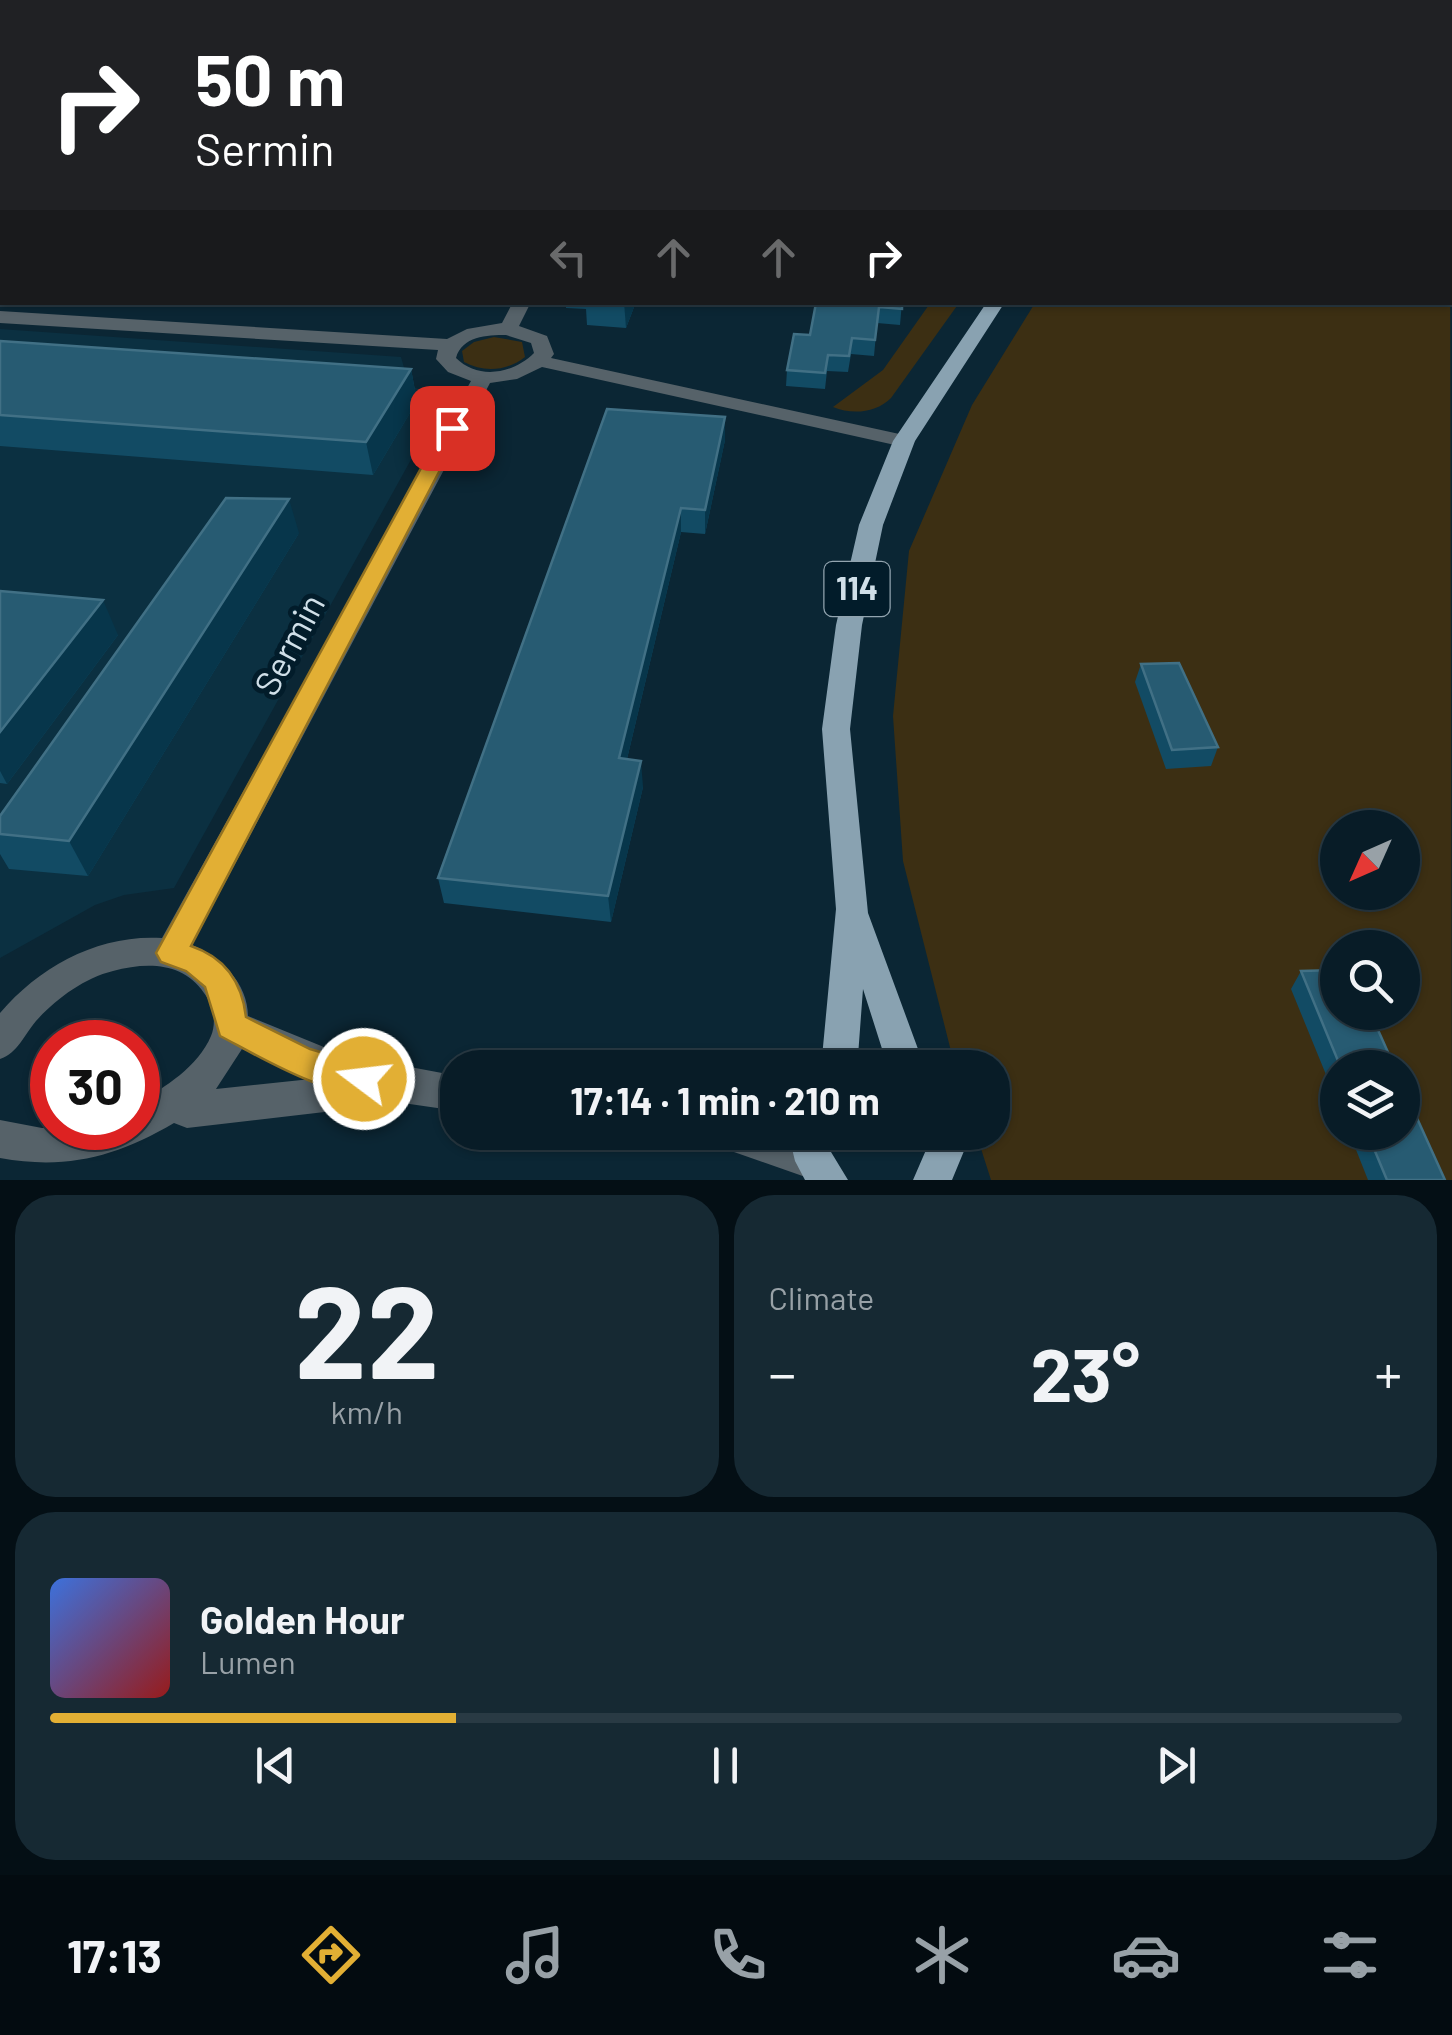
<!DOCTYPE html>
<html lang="en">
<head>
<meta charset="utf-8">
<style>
  :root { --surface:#081c27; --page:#162933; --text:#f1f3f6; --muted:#98a1a7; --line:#293a44; --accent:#e2af34 }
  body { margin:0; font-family:Barlow,sans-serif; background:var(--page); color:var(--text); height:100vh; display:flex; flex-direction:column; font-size:38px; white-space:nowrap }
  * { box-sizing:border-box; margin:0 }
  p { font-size:32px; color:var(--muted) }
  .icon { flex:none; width:55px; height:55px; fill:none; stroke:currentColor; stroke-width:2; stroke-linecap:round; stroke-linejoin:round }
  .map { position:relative; height:1180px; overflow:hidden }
  .details { display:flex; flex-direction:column; gap:15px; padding:15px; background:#040f15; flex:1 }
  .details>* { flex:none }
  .banner { position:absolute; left:0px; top:0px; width:1452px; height:305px; box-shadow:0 2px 8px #0004,0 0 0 2px var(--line); background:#202124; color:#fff; overflow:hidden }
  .needle { width:65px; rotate:225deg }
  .buttons { position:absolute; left:1320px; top:810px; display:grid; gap:20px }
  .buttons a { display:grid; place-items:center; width:100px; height:100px; border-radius:50%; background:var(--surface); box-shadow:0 2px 8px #0004,0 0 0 2px var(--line); font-size:50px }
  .speed { position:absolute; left:30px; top:1020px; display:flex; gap:20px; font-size:50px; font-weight:700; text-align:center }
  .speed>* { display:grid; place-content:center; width:130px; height:130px; border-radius:50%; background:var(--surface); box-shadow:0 2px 8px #0004,0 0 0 2px var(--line); line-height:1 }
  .speed .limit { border:15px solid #d22; background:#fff; color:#111 }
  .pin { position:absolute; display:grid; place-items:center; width:85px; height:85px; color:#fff; margin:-42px; border-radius:20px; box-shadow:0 5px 15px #0006 }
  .me { position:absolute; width:110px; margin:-55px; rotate:285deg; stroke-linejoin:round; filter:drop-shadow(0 0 8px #0008) }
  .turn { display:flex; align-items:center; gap:35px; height:210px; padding:0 30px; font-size:45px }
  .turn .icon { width:130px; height:130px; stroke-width:2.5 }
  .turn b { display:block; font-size:70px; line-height:85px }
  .lanes { display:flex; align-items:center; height:95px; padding:0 30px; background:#0003; justify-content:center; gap:50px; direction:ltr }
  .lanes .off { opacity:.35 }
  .big { font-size:75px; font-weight:700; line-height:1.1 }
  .details .tile { flex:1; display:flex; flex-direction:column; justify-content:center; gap:15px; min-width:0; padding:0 35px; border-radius:40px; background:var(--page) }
  .details .dial { align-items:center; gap:0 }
  .dial b { font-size:130px; line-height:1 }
  .song { display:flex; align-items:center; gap:30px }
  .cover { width:120px; height:120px; border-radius:15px; background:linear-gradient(135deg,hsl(220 70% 55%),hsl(0 70% 35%)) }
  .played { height:10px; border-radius:5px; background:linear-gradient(90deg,var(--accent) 30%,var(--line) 30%) }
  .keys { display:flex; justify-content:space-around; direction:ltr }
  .heat { display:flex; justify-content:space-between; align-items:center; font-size:55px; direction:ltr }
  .details .tiles { flex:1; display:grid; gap:15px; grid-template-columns:1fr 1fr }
  .tile:last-child { grid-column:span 2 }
  .trip { position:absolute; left:440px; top:1050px; width:570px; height:100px; border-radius:40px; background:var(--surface); box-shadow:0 2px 8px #0004,0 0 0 2px var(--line); font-weight:700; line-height:100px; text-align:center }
  .dock { display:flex; height:160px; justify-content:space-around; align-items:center; background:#030b10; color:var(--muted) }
  .dock .icon { width:70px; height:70px }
  .dock .current { color:var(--accent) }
  .dock b { font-size:45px; color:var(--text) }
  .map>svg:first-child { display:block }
</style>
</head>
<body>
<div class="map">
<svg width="1452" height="1180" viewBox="0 0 1452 1180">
  <rect width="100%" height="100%" fill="#0b2634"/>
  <path fill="#0b3041" d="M0,329L401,357L409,385L444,400L174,888L124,895L95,905L0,958Z"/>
  <g fill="#3c2f13" fill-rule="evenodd">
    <path d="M8,0H475L497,2H3Z"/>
    <path d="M1450,195L1452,1180H991L976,1133L992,1132V1068L955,1067L903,861L893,716L909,551L972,405L1035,303L1450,302ZM1338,828H1402V892H1338ZM1338,948H1402V1012H1338ZM1338,1068H1402V1132H1338Z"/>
    <path d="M931,302L959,303L891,398C876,413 852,415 833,407L883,370Z"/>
    <path d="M494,337L522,342L525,357C507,371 484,373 464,362L462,351L474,342Z"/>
  </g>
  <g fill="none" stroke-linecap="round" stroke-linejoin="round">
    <g fill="#566269" fill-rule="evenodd">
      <path d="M675,0H703L705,2H678Z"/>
      <rect x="0" y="84" width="2" height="8"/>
      <rect x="1450" y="105" width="2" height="8"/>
      <path d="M513,302H531L519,326L547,336L554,354L551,358L904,435L915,441L904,447L542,367L517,379L490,383L192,945C221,956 248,984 248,1016L341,1054L458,1076V1111L389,1101L376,1106L187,1128L174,1123C116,1157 66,1170 0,1158V1120L42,1128H138V1103C165,1087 198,1067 211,1036C217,1021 213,1005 204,993C183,962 147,962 113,971C84,978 56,999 36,1021C24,1035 18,1053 0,1059V1013C40,966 99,934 162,938L471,381L448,372L436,359L438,350L0,323V311L447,339L467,329L502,323ZM506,335L531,343L534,353C513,374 478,380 456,358C462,336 487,335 506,335ZM242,1049L311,1079L216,1089Z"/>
      <path d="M708,1132H785L828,1148L833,1161L828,1174L814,1180L714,1145Z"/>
    </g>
    <g fill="#89a2b1" fill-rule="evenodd">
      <path d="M1184,0H1228L1230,2H1183Z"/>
      <path d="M987,302H1005L915,441L883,525L862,625L850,729L868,913L925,1068H821L836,909L822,729L836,625L859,525L893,441ZM863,989L884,1055L871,1051L858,1056Z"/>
      <path d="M788,1132H826L831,1152L848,1180H805L795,1161Z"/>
      <path d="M926,1132H964V1151L952,1180H913L926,1150Z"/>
    </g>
    <g fill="#9dbbcd" fill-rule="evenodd">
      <path d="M527,0H562L564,2H529Z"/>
      <path d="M582,0H618L620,2H584Z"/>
      <rect x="1450" y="41" width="2" height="9"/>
      <path d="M1450,84L1452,85V95L1450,94Z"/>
    </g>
  </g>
  <g fill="#124b64">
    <path d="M566,302H636L626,328L587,325L586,309L566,308Z"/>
    <path d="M902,302L900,325L877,323L874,356L851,354L848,372L827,371L825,389L786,386L787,370L833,304Z"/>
    <path d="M0,341L411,369L417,401L373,475L0,446Z"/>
    <path d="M725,417V440L705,534L681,532L627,759L643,787L611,922L444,903L438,878Z"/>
    <path d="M299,533L88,876L9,869L0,854V816Z"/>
    <path d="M0,591L118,635L7,784L0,783Z"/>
    <path d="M1141,664L1218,747L1211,766L1166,769L1135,682Z"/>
    <path d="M1301,971L1395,1068H1338V1104L1291,989Z"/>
    <path d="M1349,1132H1402L1445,1180H1368Z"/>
  </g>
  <g fill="#07364b">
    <rect x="894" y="0" width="99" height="2"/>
    <path d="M624,302H636L626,328Z"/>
    <path d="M411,369L417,401L373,475L366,442Z"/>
    <path d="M725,417V440L705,534V510Z"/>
    <path d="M289,499L299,533L88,876L69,841Z"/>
    <path d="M681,508V532L621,784L619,758Z"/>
    <path d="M103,600L118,635L7,784L0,771V732Z"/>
    <path d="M641,761L643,787L611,922L608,896Z"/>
  </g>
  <g fill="#275b72" stroke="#417085" stroke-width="2.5">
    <path d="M988,0H1132L1131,2H986Z"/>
    <path d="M833,302H902V309L879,307L875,340L852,338L849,356L828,355L825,373L787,370L794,334L810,335L816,303L833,304Z"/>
    <path d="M0,341L411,369L366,442L0,415Z"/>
    <path d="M607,409L725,417L705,510L681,508L619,758L641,761L608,896L438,878Z"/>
    <path d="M226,498L289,499L69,841L0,834V816Z"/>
    <path d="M0,591L103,600L0,732Z"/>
    <path d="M1179,663L1218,747L1172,750L1141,664Z"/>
    <path d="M1338,970V1012H1370L1395,1068H1341L1301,971Z"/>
    <path d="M1402,1085L1445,1180H1387L1367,1132H1402Z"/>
  </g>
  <path fill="#e2af34" stroke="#937222" stroke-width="2.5" d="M452,423L462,428L191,946C224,957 242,982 246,1017L310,1049L376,1068L381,1079L376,1090C338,1105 255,1054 220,1036L205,987L186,971L161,962L156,953L443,428Z"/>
  <g text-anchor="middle" stroke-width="10" stroke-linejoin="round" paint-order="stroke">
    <rect fill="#021c2a" stroke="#92a4af" stroke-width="2.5" x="824.5" y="562" width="65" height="54" rx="8"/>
    <g font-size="32" font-weight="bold" fill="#d0dfe8">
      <text x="857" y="600">114</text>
    </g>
    <g font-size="35" fill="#d0dfe8" stroke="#021c2a">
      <text transform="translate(290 645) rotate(-62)" y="12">Sermin</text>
    </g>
  </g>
</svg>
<div class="buttons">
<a><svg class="needle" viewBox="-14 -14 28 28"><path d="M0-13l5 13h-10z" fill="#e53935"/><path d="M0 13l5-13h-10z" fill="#98a1a7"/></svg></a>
<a><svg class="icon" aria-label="search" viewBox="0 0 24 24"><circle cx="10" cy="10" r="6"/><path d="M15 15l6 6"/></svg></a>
<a><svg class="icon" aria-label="layers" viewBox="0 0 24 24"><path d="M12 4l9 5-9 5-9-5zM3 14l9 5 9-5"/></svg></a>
</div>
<div class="speed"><div class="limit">30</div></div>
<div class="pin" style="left:452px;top:428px;background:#d93025"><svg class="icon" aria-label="arrive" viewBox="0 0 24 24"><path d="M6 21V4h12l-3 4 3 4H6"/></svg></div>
<svg class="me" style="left:364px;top:1079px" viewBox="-20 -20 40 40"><circle r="17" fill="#e2af34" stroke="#fff" stroke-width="3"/><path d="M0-11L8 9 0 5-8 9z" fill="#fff"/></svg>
<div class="trip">17:14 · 1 min · 210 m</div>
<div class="banner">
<div class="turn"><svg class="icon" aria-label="right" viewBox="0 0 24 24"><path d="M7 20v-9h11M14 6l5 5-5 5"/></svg><div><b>50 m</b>Sermin</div></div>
<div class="lanes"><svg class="icon off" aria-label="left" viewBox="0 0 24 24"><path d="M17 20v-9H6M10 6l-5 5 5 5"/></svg><svg class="icon off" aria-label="ahead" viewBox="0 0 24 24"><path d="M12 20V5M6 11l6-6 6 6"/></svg><svg class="icon off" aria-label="ahead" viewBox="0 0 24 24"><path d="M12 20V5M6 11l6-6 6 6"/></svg><svg class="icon" aria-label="right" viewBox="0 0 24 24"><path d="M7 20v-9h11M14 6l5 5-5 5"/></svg></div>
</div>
</div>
<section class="details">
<div class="tiles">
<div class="tile dial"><b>22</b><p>km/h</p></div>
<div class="tile"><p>Climate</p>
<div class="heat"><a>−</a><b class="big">23°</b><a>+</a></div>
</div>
<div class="tile">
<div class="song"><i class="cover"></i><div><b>Golden Hour</b><p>Lumen</p></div></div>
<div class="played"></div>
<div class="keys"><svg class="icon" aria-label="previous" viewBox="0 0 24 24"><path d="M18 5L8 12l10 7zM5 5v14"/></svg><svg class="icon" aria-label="pause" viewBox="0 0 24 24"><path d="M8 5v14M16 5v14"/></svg><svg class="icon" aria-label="next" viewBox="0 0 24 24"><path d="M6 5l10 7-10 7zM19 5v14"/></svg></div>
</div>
</div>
</section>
<nav class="dock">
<b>17:13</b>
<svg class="icon current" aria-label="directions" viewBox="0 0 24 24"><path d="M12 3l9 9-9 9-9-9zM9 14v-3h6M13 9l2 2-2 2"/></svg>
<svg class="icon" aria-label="music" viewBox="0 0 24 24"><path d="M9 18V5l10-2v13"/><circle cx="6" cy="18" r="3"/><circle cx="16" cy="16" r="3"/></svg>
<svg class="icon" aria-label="phone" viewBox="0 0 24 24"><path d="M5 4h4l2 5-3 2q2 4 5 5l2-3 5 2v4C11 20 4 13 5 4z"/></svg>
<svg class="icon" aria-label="climate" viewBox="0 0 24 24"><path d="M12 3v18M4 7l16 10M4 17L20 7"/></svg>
<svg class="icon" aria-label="car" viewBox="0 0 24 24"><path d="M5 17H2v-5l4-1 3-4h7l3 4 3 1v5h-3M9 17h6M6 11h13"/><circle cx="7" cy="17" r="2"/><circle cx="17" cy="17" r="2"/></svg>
<svg class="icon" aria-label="filters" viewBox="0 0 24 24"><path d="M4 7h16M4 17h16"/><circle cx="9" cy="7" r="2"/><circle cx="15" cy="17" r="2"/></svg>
</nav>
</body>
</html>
